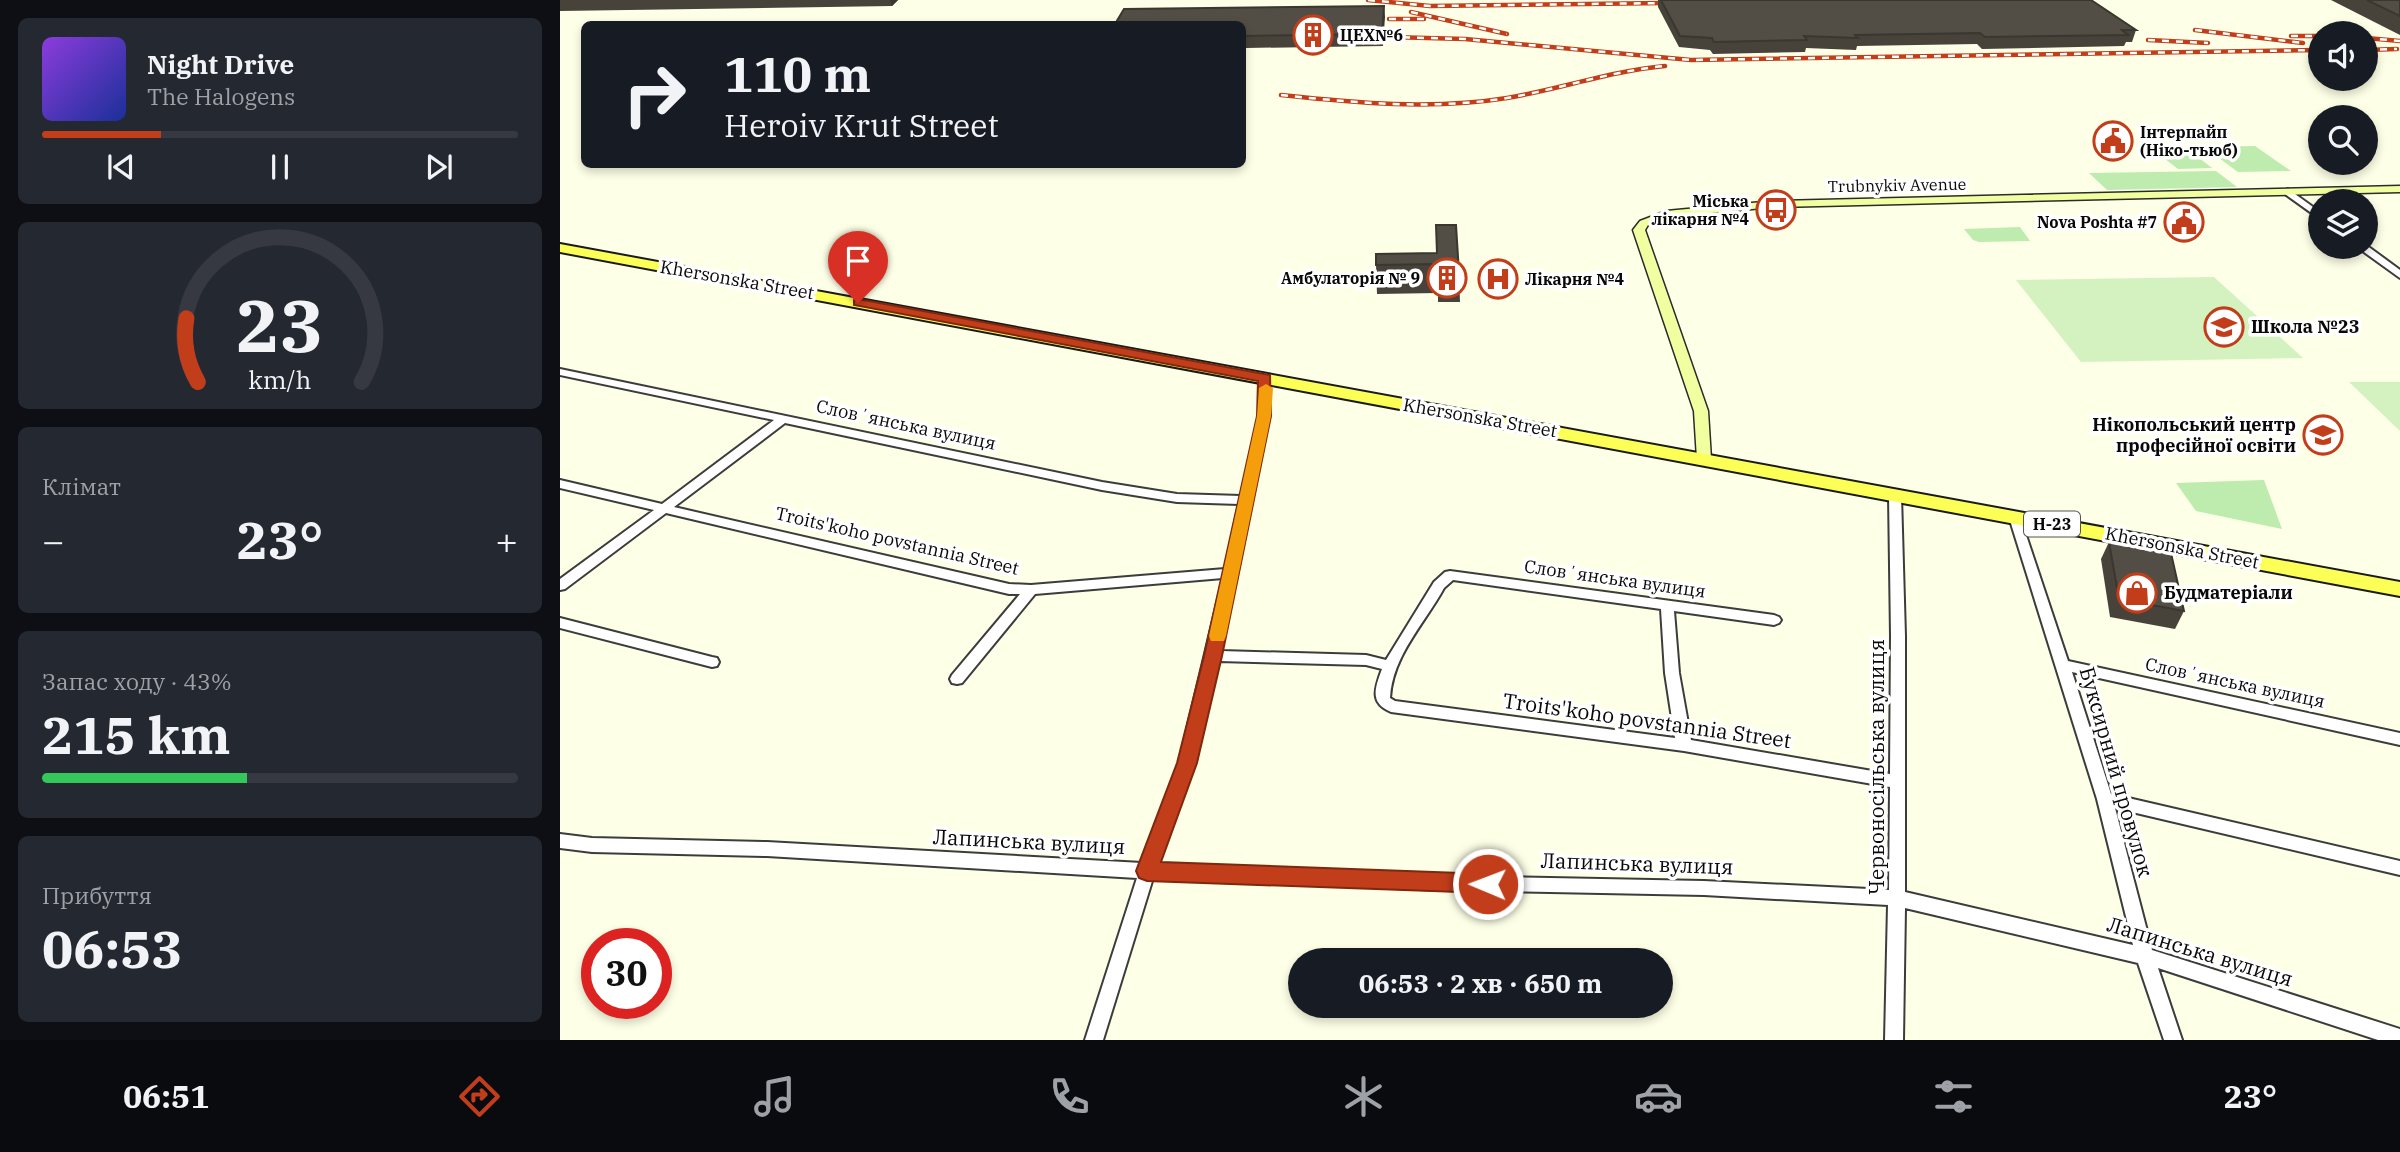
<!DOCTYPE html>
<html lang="uk">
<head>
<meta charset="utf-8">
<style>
  :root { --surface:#171b24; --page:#242831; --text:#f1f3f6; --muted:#9ea1a6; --line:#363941; --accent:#c23d19 }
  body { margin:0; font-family:"IBM Plex Serif",serif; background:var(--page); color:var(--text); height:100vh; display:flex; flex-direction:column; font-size:26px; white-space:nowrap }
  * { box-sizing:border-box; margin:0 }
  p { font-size:23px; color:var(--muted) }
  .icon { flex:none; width:38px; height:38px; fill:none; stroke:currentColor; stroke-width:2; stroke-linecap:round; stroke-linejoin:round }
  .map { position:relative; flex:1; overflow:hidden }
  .sheet { display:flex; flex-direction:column; gap:18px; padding:18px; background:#0d0f14; width:560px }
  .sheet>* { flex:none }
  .guide { position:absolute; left:21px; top:21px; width:665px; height:147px; border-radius:10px; box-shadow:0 4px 10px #0003; background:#171b24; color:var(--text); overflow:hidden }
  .tools { position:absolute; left:1748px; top:21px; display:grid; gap:14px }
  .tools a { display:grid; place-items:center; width:70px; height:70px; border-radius:50%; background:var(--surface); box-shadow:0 4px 10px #0003; font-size:35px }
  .speed { position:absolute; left:21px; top:928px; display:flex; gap:14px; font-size:35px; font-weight:700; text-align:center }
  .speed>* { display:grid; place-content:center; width:91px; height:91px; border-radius:50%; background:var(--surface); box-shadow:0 4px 10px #0003; line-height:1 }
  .speed .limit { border:10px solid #d22; background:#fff; color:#111 }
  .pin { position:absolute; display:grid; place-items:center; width:60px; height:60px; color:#fff; margin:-72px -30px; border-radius:50% 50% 50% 0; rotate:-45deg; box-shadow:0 0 7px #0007 }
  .pin .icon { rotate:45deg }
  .me { position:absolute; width:77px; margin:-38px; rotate:271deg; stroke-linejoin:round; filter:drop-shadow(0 0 5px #0008) }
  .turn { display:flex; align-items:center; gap:24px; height:147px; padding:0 28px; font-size:32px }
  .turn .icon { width:91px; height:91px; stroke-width:2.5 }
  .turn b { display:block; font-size:49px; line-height:60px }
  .big { font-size:52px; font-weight:700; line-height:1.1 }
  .sheet .widget { flex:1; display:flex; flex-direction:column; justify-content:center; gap:10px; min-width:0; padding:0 24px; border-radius:10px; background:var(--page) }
  .sheet .dial { align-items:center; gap:0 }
  .dial svg { height:182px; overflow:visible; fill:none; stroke:var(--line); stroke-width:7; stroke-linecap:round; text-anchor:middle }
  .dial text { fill:var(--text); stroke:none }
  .song { display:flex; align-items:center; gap:21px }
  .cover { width:84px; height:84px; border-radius:10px; background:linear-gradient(135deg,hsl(270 70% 55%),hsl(230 70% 35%)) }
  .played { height:7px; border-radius:4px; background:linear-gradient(90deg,var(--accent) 25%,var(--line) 25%) }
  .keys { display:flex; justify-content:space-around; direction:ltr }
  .heat { display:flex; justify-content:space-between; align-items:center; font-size:38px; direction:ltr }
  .charge { height:10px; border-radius:5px; background:linear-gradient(90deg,#34c759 43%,var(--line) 0) }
  .trip { position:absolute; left:728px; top:948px; width:385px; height:70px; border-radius:35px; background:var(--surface); box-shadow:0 4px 10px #0003; font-weight:700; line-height:70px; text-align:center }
  .tab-bar { display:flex; height:112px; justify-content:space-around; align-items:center; background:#090b0e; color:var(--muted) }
  .tab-bar .icon { width:49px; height:49px }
  .tab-bar .current { color:var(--accent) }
  .tab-bar b { font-size:32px; color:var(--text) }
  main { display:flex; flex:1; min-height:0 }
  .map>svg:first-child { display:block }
</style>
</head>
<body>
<main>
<section class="sheet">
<div class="widget">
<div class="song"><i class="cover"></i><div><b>Night Drive</b><p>The Halogens</p></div></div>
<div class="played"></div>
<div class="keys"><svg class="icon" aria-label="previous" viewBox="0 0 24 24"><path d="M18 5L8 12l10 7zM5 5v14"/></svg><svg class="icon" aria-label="pause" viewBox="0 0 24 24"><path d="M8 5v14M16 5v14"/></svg><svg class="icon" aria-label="next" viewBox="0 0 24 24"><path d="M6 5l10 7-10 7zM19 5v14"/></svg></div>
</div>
<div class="widget dial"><svg viewBox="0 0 100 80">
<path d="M14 69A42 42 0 1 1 86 69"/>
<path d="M14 69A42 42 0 0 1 9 41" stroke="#c23d19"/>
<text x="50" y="56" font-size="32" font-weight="700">23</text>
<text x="50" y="72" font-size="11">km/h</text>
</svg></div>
<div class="widget"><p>Клімат</p>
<div class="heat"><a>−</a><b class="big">23°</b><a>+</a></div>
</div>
<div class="widget"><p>Запас ходу · 43%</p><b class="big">215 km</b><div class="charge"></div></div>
<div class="widget"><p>Прибуття</p><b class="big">06:53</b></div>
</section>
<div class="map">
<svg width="1840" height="1040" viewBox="0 0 1840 1040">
  <rect width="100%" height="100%" fill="#fdffe6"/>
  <g fill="#beebae">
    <path d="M1695,146L1731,171L1678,172L1644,147Z"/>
    <path d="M1627,154L1638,157L1652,168L1618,169L1600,155Z"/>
    <path d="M1656,171L1677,187L1547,190L1529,173Z"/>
    <path d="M1460,227L1470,241L1419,242L1413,240L1404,229Z"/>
    <path d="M1704,480L1722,529L1636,511L1616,483Z"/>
  </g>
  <g fill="#d4f2c0">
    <path d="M1654,277L1743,358L1521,362L1456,280Z"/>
    <path d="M1789,382H1840V431Z"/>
  </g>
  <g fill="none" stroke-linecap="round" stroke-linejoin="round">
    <g stroke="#3c3c3c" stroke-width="4">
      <g id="minor">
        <path d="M0,369L542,482L617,494L681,496L699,416L700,378L705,375L709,376V416L661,651L806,655L826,660L874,582L885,572L890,571L1214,615L1219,617L1221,620L1219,623L1214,625L1114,611L1119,673L1131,740L1330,774L1331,636L1329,495L1331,492H1339L1341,495L1345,636V892L1573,945L1537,799L1449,517L1451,514H1459L1508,661L1840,733V745L1512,672L1551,794L1840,861V875L1555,808L1592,950L1840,1029V1040H1818L1598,968L1622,1040H1604L1578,963L1345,908L1343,1040H1325L1328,905L1144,895L883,890L593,878L543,1040H525L577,878L207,856L32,852L0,848V834L32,838L207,842L582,863L619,763L663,578L475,594L402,683L397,684L392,683L390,679L392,675L460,594H449L106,513L5,589L0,590V579L94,510L0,488V480L102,504L214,420L0,375ZM225,423L542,490L617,502L679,504L665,569L471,585L449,584L114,507ZM893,580L1101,609L1105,673L1115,738L835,701L830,698C832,656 865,623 884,588ZM659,661L806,665L822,669C815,688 809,703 831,712L1124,751L1330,787L1329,890L1144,881L883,876L598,864L635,763Z"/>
        <path d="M0,618L152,657L157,658L159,662L157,666L152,667L0,628Z"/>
      </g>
    </g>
    <g stroke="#3c3c3c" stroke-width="4">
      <g id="tertiary">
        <path d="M1728,189L1760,212V219L1725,194L1723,192Z"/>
        <path d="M1806,245L1840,270V278L1797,247Z"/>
      </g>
    </g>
    <g stroke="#2b2b2b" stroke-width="3">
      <path id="secondary" d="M1840,186V192L1213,207L1108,217L1088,225L1085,230L1148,411L1151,459L1144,463L1137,459L1134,411L1073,230L1080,221L1106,211L1213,201Z"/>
    </g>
    <g stroke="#1a1a1a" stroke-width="4">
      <path id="primary" d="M0,244L1840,582V596L0,252Z"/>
    </g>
    <use href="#minor" fill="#fff" fill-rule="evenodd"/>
    <use href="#tertiary" fill="#fff" fill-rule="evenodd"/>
    <use href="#secondary" fill="#f1ffa1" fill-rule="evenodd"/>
    <use href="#primary" fill="#fcff56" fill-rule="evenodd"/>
    <g stroke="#c23d19" stroke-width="4.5">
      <g id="rail">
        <path d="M808,0L870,6L1105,3"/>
        <path d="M851,12L947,34"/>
        <path d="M829,19H864"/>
        <path d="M1635,30L1743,43"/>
        <path d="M1731,36H1760"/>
        <path d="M829,37L905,39L1131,60L1760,50"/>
        <path d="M1806,38L1840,41"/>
        <path d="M1588,40L1648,43"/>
        <path d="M1806,50L1837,49"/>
        <path d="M721,95C796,103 872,110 947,98C1000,89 1051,71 1105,66"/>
      </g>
    </g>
    <use href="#rail" stroke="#fff" stroke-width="2.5" stroke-dasharray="7" stroke-linecap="butt"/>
  </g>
  <g fill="#47433b">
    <path d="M0,0H338L332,6L0,11Z"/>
    <path d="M1098,0H1531L1576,30L1572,42H1566L1564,46L1422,49L1417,44L1297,46L1296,50L1246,48L1245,52L1153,54L1150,50L1119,47L1098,7Z"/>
    <path d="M1771,0H1840V35Z"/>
    <path d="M824,6L823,46L686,48L684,52H682V24Z"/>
    <path d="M877,253L899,273L900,302H878V293L817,294L816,265Z"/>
    <path d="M1549,542L1624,611L1615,629L1550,617L1541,559Z"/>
  </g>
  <g fill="#3a3730">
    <path d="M330,0H338L332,6Z"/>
    <path d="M824,6L825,17L823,46L822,34Z"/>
    <path d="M684,36L686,48L684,52L683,41Z"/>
  </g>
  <g fill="#534e45" stroke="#3a3730" stroke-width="2">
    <path d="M1101,0H1531L1576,30H1562L1568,35L1425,37L1420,33L1295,35L1298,38L1244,36L1247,40L1154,42L1152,38L1120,36Z"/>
    <path d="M1807,0H1840V16Z"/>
    <path d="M824,6L822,34L684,36L682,41V24H555L564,9Z"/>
    <path d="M876,225H896L899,273H878L877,264L816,265V254L877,253Z"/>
    <path d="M1549,542L1611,553L1624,611L1559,599Z"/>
  </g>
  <path fill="#c23d19" stroke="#7e2810" stroke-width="2" d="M298,299L710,375L711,416L662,656L637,763L601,862L928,874L936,877L939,884L936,890L928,893L587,881L579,878L576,871L617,763L644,656L697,416L698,381L294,305V300Z"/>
  <path fill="#f59e0b" d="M706,384L713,388L711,416L666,636L664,641H651L649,636L697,416L699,388Z"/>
  <defs>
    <g id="building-ring" transform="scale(2.0125)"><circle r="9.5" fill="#fff" stroke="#c23d19" stroke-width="1.5"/><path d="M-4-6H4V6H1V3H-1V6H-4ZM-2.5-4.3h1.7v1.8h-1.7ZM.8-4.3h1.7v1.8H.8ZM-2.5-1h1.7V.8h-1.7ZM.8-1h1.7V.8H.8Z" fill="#c23d19"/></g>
    <g id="civic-ring" transform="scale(2.0125)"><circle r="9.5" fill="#fff" stroke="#c23d19" stroke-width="1.5"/><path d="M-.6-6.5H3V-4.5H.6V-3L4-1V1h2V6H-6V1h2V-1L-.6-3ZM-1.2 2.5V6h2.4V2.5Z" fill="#c23d19"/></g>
    <g id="bus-ring" transform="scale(2.0125)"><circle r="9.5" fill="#fff" stroke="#c23d19" stroke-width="1.5"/><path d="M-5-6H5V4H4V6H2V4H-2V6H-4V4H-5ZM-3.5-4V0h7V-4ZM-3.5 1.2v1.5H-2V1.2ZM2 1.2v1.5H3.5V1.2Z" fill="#c23d19"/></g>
    <g id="hospital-ring" transform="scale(2.0125)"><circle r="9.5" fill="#fff" stroke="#c23d19" stroke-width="1.5"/><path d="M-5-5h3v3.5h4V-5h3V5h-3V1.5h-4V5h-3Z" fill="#c23d19"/></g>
    <g id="school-ring" transform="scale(2.0125)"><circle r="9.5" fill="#fff" stroke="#c23d19" stroke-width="1.5"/><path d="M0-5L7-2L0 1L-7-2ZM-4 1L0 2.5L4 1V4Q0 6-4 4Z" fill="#c23d19"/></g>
    <g id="university-ring" transform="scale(2.0125)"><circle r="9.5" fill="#fff" stroke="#c23d19" stroke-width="1.5"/><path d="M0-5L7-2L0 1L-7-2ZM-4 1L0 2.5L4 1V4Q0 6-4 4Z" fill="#c23d19"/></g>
    <g id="shop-ring" transform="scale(2.0125)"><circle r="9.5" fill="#fff" stroke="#c23d19" stroke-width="1.5"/><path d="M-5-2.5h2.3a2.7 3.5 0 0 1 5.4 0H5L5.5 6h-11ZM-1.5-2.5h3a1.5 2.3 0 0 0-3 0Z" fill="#c23d19"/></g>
  </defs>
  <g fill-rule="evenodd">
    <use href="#building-ring" x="753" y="35"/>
    <use href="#civic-ring" x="1553" y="141"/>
    <use href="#bus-ring" x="1216" y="210"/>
    <use href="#civic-ring" x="1624" y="222"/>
    <use href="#building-ring" x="887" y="278"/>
    <use href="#hospital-ring" x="938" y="279"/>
    <use href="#school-ring" x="1664" y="327"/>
    <use href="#university-ring" x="1763" y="435"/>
    <use href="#shop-ring" x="1577" y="593"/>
  </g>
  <g text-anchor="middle" stroke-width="7" stroke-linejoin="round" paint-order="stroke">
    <g font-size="16" font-weight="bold" fill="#090909" stroke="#fff" text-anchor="start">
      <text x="780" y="41">ЦЕХ№6</text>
      <text x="1580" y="138">Інтерпайп<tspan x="1580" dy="18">(Ніко-тьюб)</tspan></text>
      <text x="1189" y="207" text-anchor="end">Міська<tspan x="1189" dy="18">лікарня №4</tspan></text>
      <text x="1597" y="228" text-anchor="end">Nova Poshta #7</text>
      <text x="860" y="284" text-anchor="end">Амбулаторія № 9</text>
      <text x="965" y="285">Лікарня №4</text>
    </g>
    <g font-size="16" fill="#090909" stroke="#fff">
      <text transform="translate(1337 185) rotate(-1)" y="6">Trubnykiv Avenue</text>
    </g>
    <rect fill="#fff" stroke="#535353" stroke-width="2" x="1464" y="511.5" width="56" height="25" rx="5"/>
    <g font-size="16" font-weight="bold" fill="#090909">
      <text x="1492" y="530">Н-23</text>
    </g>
    <g font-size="18" fill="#090909" stroke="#fff">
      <text transform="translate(177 280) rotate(10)" y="6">Khersonska Street</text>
      <text transform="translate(920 418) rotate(10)" y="6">Khersonska Street</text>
      <text transform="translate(346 425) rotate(12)" y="6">Словʼянська вулиця</text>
      <text transform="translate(337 541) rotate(13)" y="6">Troits'koho povstannia Street</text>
      <text transform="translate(1622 548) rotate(11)" y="6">Khersonska Street</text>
      <text transform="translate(1055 579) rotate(8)" y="6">Словʼянська вулиця</text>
      <text transform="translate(1675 683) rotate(12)" y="6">Словʼянська вулиця</text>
    </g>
    <g font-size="18" font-weight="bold" fill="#090909" stroke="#fff" text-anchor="start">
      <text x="1691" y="333">Школа №23</text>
      <text x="1736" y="431" text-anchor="end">Нікопольський центр<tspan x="1736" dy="21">професійної освіти</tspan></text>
      <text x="1604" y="599">Будматеріали</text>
    </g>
    <g font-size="21" fill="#090909" stroke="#fff">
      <text transform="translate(1087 721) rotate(8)" y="7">Troits'koho povstannia Street</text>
      <text transform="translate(1317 767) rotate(-90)" y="7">Червоносільська вулиця</text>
      <text transform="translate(1556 772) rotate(74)" y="7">Буксирний провулок</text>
      <text transform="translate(469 842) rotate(3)" y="7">Лапинська вулиця</text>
      <text transform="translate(1077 864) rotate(2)" y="7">Лапинська вулиця</text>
      <text transform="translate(1640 952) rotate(17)" y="7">Лапинська вулиця</text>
    </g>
  </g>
</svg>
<div class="tools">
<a><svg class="icon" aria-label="sound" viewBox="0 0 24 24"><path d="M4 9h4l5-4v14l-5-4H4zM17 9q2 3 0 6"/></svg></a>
<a><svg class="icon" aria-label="search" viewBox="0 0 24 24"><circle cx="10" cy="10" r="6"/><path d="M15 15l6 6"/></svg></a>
<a><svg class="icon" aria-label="layers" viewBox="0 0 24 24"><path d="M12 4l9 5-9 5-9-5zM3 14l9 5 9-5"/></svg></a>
</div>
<div class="speed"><div class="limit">30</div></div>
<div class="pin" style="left:298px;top:303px;background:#d93025"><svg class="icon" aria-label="arrive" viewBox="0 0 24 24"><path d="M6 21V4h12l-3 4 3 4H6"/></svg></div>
<svg class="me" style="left:928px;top:884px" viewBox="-20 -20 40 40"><circle r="17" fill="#c23d19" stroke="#fff" stroke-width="3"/><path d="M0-11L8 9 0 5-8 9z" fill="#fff"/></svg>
<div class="trip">06:53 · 2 хв · 650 m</div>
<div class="guide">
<div class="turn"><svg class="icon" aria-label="right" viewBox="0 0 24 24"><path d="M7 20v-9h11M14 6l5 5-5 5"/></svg><div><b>110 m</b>Heroiv Krut Street</div></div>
</div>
</div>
</main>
<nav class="tab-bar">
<b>06:51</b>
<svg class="icon current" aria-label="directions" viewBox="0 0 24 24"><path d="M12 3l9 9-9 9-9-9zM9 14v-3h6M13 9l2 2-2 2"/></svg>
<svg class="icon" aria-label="music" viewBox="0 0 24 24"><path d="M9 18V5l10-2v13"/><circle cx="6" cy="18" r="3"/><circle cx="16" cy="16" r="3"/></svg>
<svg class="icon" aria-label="phone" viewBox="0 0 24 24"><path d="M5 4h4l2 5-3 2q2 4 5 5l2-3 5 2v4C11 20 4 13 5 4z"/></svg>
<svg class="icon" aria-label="climate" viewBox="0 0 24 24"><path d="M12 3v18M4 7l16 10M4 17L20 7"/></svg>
<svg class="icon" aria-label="car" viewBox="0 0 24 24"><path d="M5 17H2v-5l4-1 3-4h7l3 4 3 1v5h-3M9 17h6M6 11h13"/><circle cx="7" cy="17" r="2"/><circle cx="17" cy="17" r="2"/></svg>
<svg class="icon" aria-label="filters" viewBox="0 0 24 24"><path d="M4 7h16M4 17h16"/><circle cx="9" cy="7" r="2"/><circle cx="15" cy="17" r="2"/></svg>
<b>23°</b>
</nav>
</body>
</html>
